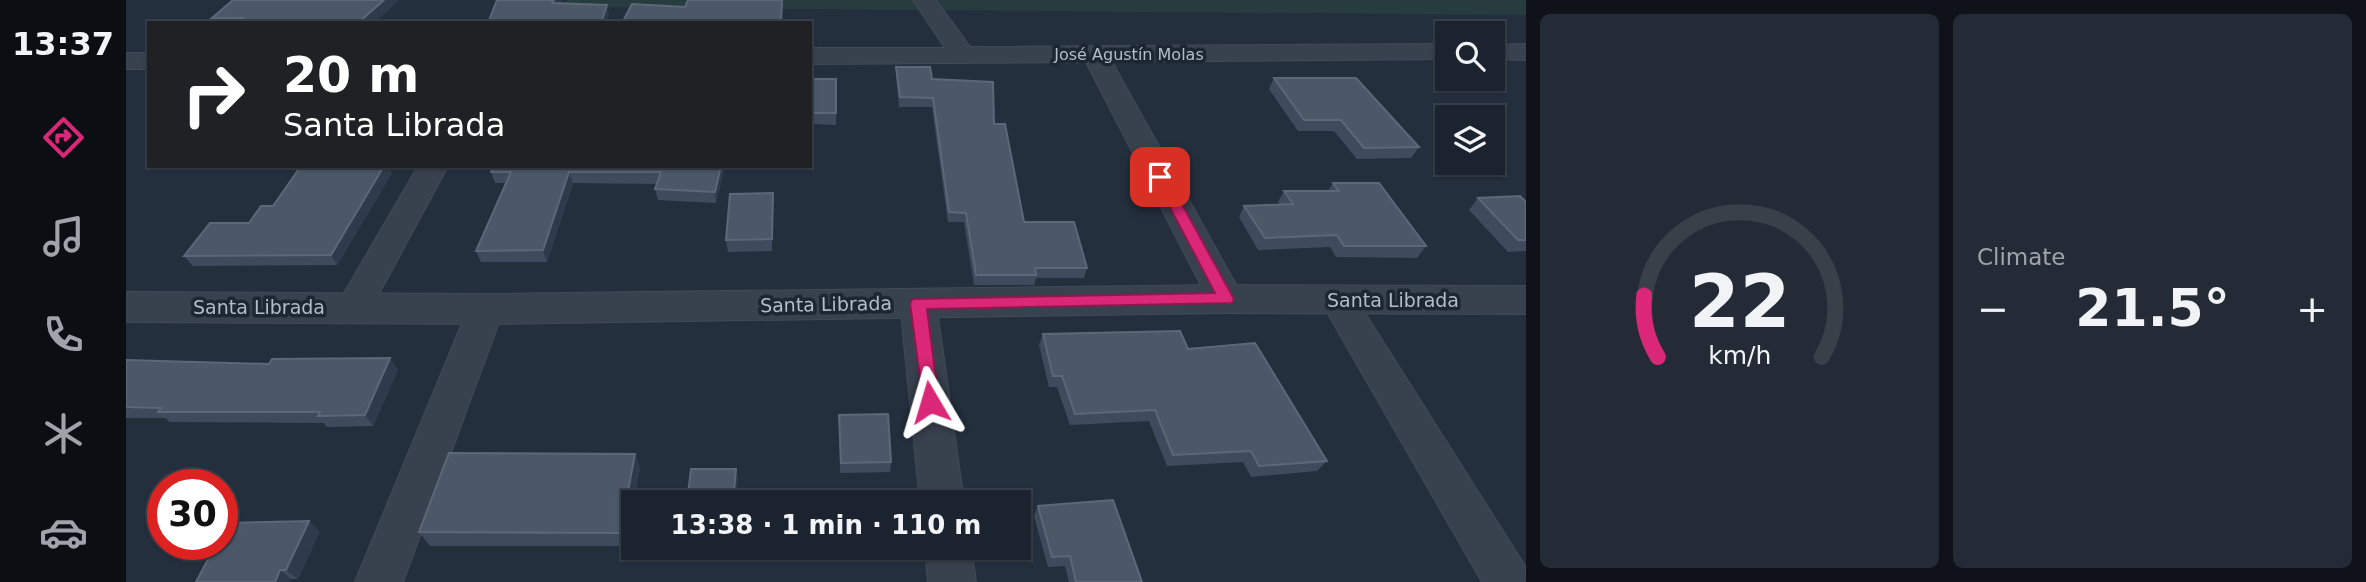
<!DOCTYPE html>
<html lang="en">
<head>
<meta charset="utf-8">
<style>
  :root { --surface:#1b232e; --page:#242b36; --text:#f1f3f6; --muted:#a0a4aa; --line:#39404a; --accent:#db2777 }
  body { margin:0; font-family:"DejaVu Sans",sans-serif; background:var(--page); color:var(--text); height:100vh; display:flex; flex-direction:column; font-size:26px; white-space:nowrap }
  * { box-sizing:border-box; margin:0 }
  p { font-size:23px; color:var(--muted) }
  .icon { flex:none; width:38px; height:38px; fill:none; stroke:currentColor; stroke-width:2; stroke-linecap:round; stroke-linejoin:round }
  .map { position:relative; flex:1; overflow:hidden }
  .panel { display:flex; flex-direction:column; gap:14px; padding:14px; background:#0f1319; width:840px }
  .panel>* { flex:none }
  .top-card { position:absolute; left:21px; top:21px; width:665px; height:147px; border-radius:0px; box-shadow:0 2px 5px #0004,0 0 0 2px var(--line); background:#202124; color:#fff; overflow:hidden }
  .tools { position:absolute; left:1309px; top:21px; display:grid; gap:14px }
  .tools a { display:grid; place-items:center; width:70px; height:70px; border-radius:0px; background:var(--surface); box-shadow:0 2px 5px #0004,0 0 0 2px var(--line); font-size:35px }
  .speed { position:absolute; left:21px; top:469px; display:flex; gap:14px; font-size:35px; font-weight:700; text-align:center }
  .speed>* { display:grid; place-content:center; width:91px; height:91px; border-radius:50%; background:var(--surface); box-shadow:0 2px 5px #0004,0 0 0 2px var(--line); line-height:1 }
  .speed .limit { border:10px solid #d22; background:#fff; color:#111 }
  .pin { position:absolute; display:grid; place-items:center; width:60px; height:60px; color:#fff; margin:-30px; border-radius:14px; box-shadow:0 4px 10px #0006 }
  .me { position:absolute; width:77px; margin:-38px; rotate:353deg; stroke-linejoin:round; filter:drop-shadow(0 0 5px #0008) }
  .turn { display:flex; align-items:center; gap:24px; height:147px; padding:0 21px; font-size:32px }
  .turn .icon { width:91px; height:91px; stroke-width:2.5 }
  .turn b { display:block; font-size:49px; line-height:60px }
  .big { font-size:52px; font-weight:600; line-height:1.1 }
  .panel .tile { flex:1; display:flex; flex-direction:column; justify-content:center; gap:10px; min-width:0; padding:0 24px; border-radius:10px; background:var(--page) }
  .panel .dial { align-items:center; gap:0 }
  .dial svg { height:182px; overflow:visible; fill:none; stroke:var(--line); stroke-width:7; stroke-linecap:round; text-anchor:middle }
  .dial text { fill:var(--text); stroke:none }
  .heat { display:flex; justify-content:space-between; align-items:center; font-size:38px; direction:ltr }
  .panel .tiles { flex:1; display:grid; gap:14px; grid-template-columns:repeat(2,1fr) }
  .trip { position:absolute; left:495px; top:490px; width:410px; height:70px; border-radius:0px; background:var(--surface); box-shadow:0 2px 5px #0004,0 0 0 2px var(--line); font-weight:600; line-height:70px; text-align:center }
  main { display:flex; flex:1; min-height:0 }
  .menu { display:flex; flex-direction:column; width:126px; justify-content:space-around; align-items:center; background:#0b0e12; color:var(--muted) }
  .menu .icon { width:49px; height:49px }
  .menu .active { color:var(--accent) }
  .menu b { font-size:32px; color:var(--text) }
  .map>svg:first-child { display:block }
</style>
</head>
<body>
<main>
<nav class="menu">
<b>13:37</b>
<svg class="icon active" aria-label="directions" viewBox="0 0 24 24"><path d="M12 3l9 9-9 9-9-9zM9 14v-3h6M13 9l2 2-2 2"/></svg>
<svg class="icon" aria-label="music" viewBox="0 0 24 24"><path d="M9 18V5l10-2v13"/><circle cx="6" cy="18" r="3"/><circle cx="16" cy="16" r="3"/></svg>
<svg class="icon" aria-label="phone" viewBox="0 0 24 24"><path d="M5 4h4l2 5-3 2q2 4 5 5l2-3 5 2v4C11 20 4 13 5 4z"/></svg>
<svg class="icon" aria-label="climate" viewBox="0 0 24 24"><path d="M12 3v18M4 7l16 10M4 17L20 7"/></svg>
<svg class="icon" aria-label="car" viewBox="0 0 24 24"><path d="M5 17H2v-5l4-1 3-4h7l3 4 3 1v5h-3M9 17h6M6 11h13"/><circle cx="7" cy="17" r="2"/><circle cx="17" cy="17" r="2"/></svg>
</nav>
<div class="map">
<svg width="1400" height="582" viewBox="0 0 1400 582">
  <rect width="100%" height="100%" fill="#242f3e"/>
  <path fill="#263c3f" d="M441,0H1400V15L437,7Z"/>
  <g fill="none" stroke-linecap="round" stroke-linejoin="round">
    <g stroke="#414a57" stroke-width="2">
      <g id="minor">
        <path d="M787,0H810L844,47L1321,44V59L986,62L1118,299L1112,308L1100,312L1088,308L1082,299L960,62L684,64V48H819Z"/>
        <path d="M1400,44V60L1367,59V45Z"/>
        <rect x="0" y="53" width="23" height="16"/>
        <path d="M292,166H322L241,316L228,320L215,316L210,307Z"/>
        <path d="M1212,287L1225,291L1399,566L1400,582H1356L1194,300L1199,291Z"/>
        <path d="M792,290L805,294L810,303L838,502H794L774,303L779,294Z"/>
        <path d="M360,296L373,300L378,309L277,582H229L342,309L347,300Z"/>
        <path d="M799,548H845L850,582H802Z"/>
      </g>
    </g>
    <g stroke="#414a57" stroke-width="2">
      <path id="tertiary" d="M1100,285L1400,286V314L1100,313L360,324L0,322V292L360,294Z"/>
    </g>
    <use href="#minor" fill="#38414e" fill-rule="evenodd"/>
    <use href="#tertiary" fill="#38414e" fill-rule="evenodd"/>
  </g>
  <g fill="#3f4b5c">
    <path d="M107,0H273L248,23H89L86,18Z"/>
    <path d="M770,67L806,79L868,124L898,222L961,268L958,278H910L908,285H848L838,222H822L806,107H773L770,76Z"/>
    <path d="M1148,78L1293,147L1285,158L1231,159L1208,131H1172L1143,89Z"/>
    <path d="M684,79H710V125L684,124Z"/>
    <path d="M175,166H262L266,173L211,265L67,266L58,256L123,223L147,206Z"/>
    <path d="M367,166H599L590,203L532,200L529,189L531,184L447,183L421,262H355L350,251L380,183H369L365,172Z"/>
    <path d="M1207,183L1300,246L1291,258L1210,257L1204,247L1132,250L1113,217L1118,206L1153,205L1152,202L1158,191H1202Z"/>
    <path d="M647,193L646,251L602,252L600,240Z"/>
    <path d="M1352,198L1400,202V251L1382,252L1343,210Z"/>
    <path d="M917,334L1201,461L1191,471L1125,477L1117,462L1041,466L1023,421L944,425L931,387H923L913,345Z"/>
    <path d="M0,360L272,370L247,426L201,427L198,423L44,422L39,418H0Z"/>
    <path d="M713,415L765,462L764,472L714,473Z"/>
    <path d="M509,454L514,468L499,546H304L293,532Z"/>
    <path d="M912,506L1016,582H943L939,566L922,567L908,516Z"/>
    <path d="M194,531L172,579H165L164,582H70Z"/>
  </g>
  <g fill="#2f3b4b">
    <path d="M258,0H273L248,23H232Z"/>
    <path d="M428,0H436L429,13L426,3Z"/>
    <path d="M481,5L483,16L481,23H475Z"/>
    <path d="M258,166H262L266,173L211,265L205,255Z"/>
    <path d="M595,166H599L590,203L589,192Z"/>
    <path d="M443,172L447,183L421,262L417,250Z"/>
    <path d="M264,358L272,370L247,426L239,415Z"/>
    <path d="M509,454L514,468L499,546L494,533Z"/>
    <path d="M610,469L612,479L610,502H607Z"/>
    <path d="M183,521L194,531L172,579L160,570Z"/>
    <path d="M154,570L165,579L164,582H149Z"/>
  </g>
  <g fill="#4b5868" stroke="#5c6777" stroke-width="2">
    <path d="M107,0H258L232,23H112L117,18H86Z"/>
    <path d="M371,0H428L426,3L481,5L475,23H362Z"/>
    <path d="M562,0H656L655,23H496L506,4L559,7Z"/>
    <path d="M770,67H804L806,79L867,82L868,124H879L898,222H948L961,268H909L910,275H850L840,213L823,212L807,98L774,97Z"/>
    <path d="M1148,78H1230L1293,147L1238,148L1215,120H1178Z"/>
    <rect x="684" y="79" width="26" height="34"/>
    <path d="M175,166H258L205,255L58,256L84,223H123L135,206H147Z"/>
    <path d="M367,166H595L589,192L529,189L535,172H443L417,250L350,251L385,172H365Z"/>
    <path d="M1207,183H1253L1300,246H1218L1211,235L1139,238L1118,206L1167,204L1158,191H1213Z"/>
    <path d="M647,193L646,239L600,240L604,194Z"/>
    <path d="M1394,196L1400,202V240H1392L1352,198Z"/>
    <path d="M1054,331L1062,349L1129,343L1201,461L1133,466L1125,451L1047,455L1029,410L949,414L936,376H927L917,334Z"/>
    <path d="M264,358L239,415L192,416L194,412H32L35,408L0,407V360L143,364L146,359Z"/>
    <path d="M762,414L765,462L715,463L713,415Z"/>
    <path d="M323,453L509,454L494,533L293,532Z"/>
    <path d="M565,469H610L607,502H561Z"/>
    <path d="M987,500L1016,582H950L944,556L926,557L912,506Z"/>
    <path d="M183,521L160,570H154L149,582H70L90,544H96V533L102,523Z"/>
  </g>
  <path fill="#db2777" stroke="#8e194d" stroke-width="2" d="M1034,172L1041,177L1108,299L1106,303L801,309L813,402L811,408L804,410L798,408L784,303L787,299L1089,293L1028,177Z"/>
  <g text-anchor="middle" stroke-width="7" stroke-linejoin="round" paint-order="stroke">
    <g font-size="16" fill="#b4bcc9" stroke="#1d2633">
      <text x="1003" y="60">José Agustín Molas</text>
    </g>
    <g font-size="19" fill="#b4bcc9" stroke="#1d2633">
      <text x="1267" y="307">Santa Librada</text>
      <text transform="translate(700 304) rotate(-1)" y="7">Santa Librada</text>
      <text x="133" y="314">Santa Librada</text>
    </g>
  </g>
</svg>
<div class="tools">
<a><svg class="icon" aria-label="search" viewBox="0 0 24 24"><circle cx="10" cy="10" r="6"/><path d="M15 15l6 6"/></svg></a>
<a><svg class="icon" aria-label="layers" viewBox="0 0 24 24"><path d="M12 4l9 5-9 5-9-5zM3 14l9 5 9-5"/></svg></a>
</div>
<div class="speed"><div class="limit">30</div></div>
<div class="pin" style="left:1034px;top:177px;background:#d93025"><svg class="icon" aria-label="arrive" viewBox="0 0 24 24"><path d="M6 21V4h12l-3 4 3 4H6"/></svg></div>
<svg class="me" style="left:804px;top:402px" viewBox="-20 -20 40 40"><path d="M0-17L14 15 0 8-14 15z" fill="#db2777" stroke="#fff" stroke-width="4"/></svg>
<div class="trip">13:38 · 1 min · 110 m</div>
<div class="top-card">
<div class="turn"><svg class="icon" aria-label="right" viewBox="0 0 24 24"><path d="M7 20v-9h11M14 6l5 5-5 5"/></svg><div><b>20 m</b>Santa Librada</div></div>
</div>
</div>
<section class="panel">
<div class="tiles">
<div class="tile dial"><svg viewBox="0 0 100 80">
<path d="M14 69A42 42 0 1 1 86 69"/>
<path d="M14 69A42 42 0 0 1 8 42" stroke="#db2777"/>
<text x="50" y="56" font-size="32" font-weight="700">22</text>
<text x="50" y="72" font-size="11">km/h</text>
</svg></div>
<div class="tile"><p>Climate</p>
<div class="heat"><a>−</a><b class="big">21.5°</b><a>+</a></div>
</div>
</div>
</section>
</main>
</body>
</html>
